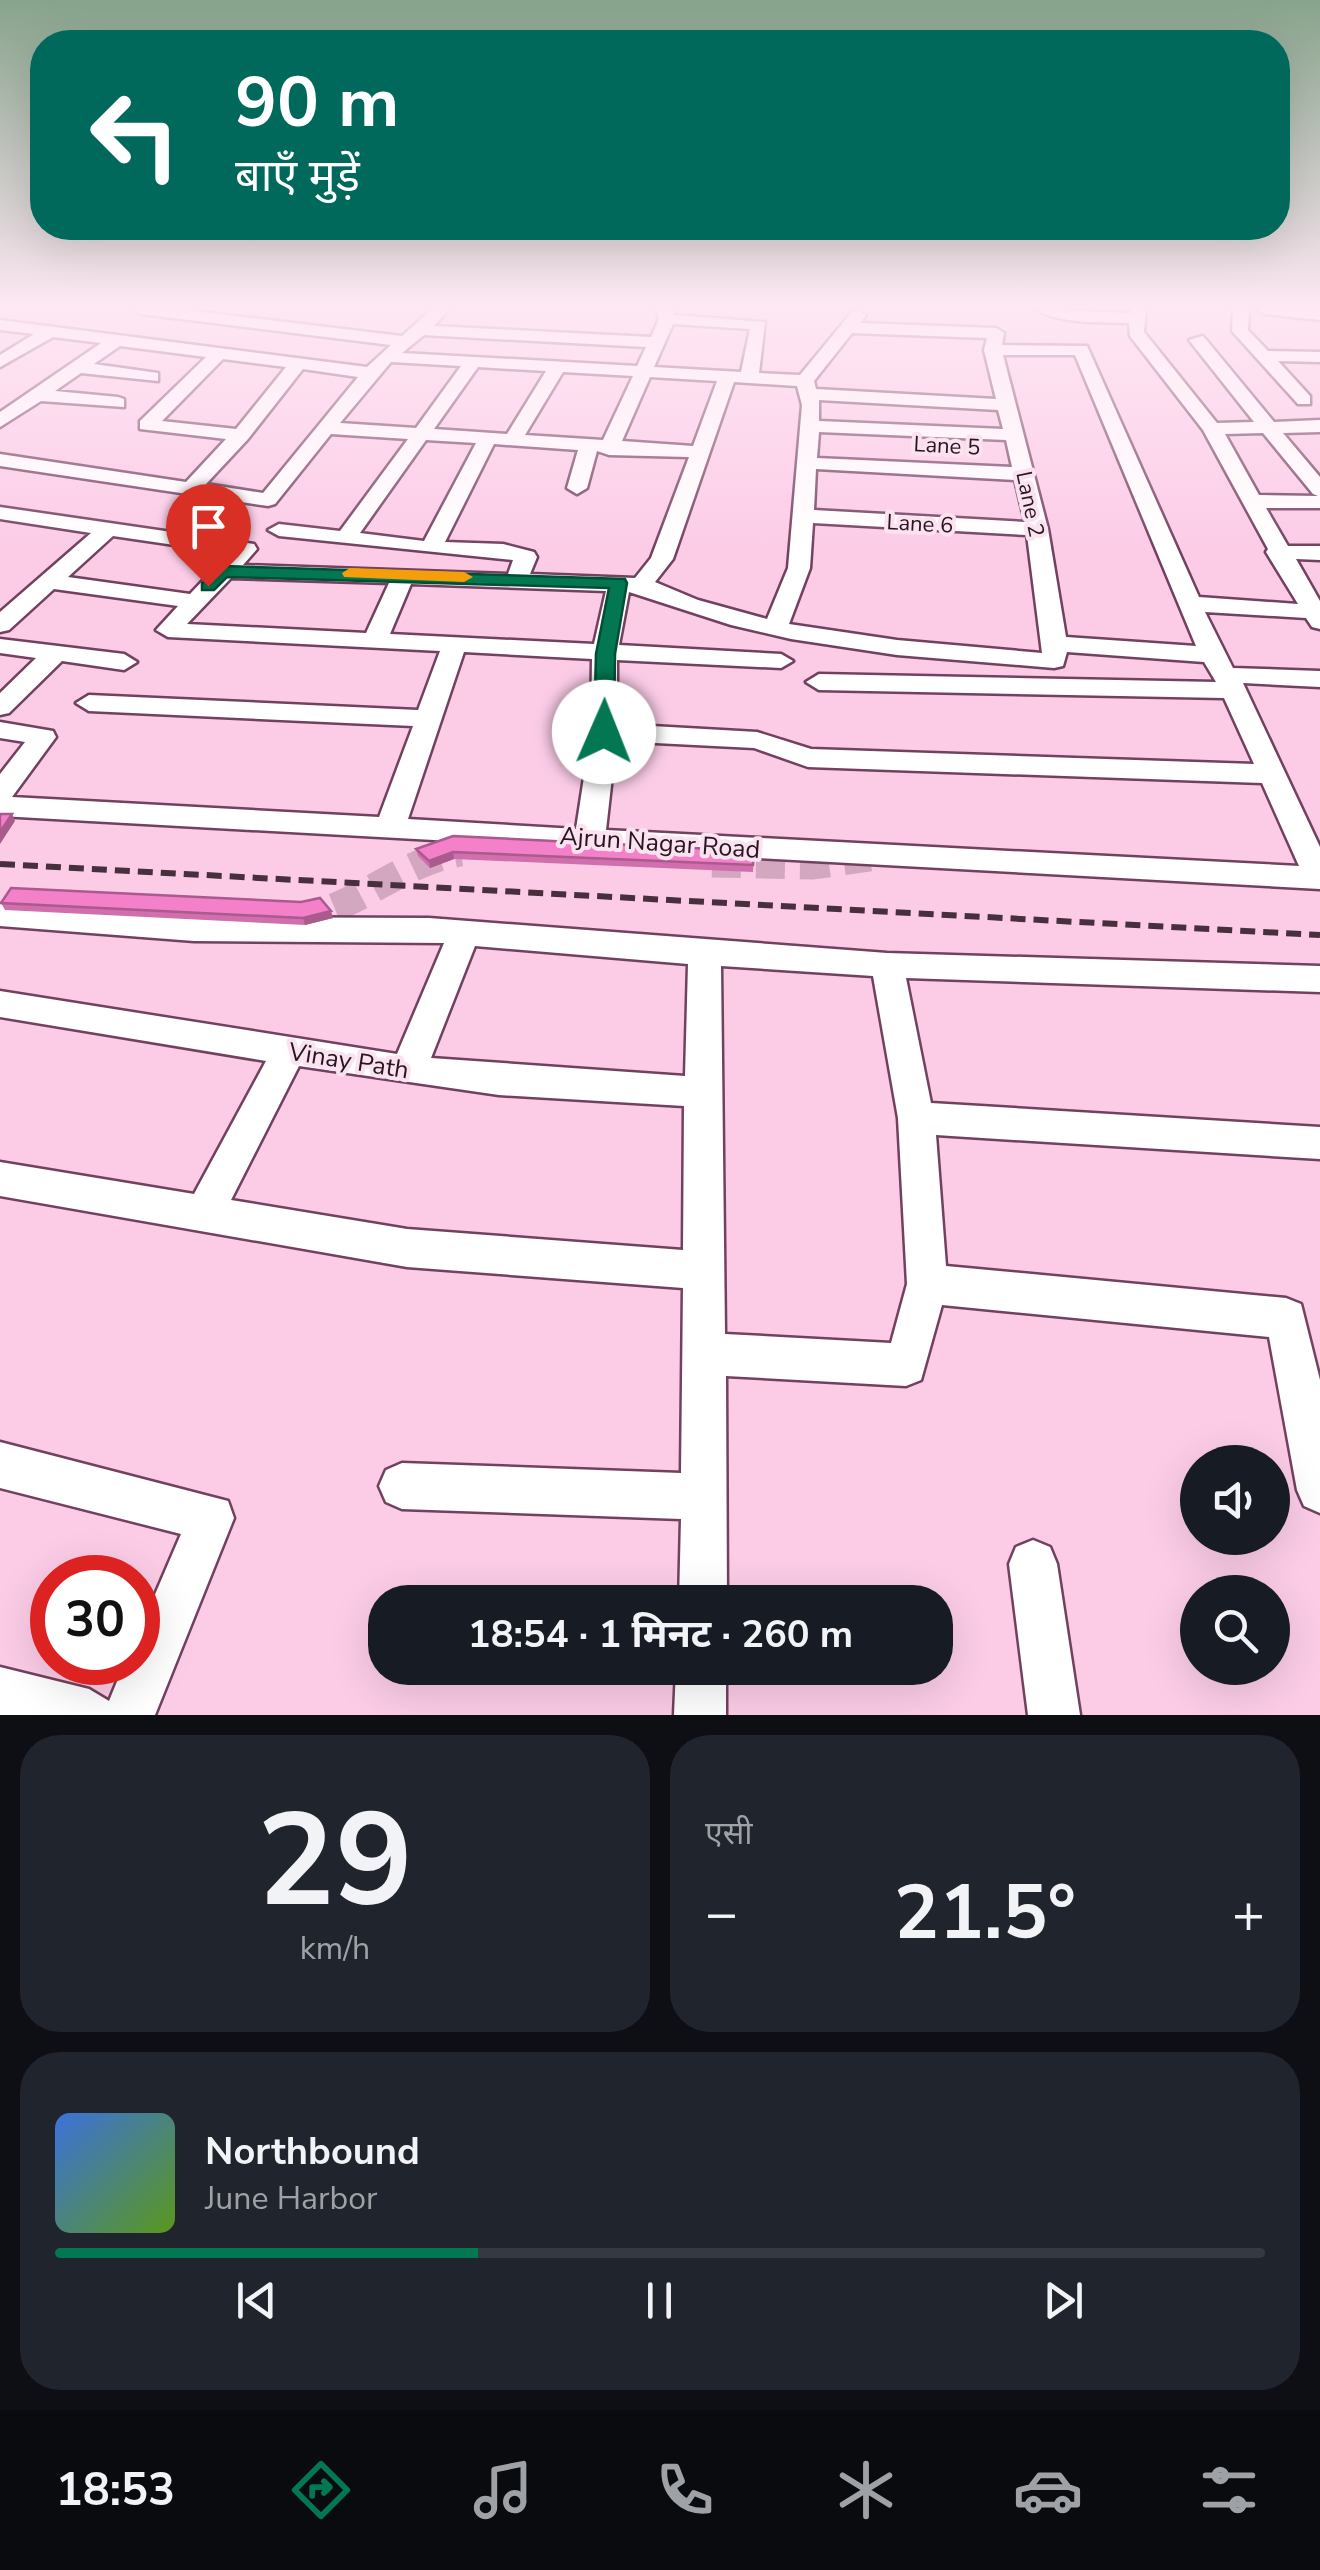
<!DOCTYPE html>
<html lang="hi">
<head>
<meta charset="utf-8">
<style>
  :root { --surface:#171b24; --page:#20242c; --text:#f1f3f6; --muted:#9ea1a6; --line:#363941; --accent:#027752 }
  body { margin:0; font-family:"Nunito Sans","Noto Sans Devanagari",sans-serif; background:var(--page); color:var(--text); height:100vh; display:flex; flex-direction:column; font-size:38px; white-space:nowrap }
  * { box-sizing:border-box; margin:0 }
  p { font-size:32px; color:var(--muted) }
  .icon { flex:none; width:55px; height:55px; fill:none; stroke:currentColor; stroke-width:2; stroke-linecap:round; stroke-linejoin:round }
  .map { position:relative; height:1715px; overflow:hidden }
  .details { display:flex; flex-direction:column; gap:20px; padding:20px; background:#0d0f14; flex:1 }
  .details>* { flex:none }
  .banner { position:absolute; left:30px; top:30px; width:1260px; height:210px; border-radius:40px; box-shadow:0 10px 40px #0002; background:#00695c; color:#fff; overflow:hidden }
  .tools { position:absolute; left:1180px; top:1445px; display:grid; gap:20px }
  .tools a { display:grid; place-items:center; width:110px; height:110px; border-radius:50%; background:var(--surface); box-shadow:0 10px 40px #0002; font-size:50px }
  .speed { position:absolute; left:30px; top:1555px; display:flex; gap:20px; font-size:50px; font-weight:700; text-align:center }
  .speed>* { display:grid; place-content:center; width:130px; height:130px; border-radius:50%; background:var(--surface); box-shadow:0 10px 40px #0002; line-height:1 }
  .speed .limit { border:15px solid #d22; background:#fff; color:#111 }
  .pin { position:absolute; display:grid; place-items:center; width:85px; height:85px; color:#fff; margin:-102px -42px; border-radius:50% 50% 50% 0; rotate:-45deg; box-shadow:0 0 10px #0007 }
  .pin .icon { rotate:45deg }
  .me { position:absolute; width:110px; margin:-55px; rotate:1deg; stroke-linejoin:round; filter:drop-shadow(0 0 8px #0008) }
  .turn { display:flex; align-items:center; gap:35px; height:210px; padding:0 40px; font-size:45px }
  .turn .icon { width:130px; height:130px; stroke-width:2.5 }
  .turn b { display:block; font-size:70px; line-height:85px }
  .big { font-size:75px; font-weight:700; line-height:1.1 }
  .details .tile { flex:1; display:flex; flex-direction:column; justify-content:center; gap:15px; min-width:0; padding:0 35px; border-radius:40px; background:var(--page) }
  .details .dial { align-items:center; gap:0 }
  .dial b { font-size:130px; line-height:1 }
  .song { display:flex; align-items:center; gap:30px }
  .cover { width:120px; height:120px; border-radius:15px; background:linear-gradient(135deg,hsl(220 70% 55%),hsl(90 70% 35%)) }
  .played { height:10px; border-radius:5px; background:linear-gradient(90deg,var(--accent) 35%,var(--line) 35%) }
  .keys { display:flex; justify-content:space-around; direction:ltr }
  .heat { display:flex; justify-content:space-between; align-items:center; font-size:55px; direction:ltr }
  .details .tiles { flex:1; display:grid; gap:20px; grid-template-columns:1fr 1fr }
  .tile:last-child { grid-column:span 2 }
  .trip { position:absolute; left:368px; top:1585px; width:585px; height:100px; border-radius:40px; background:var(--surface); box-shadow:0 10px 40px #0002; font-weight:700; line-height:100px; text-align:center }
  .tab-bar { display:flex; height:160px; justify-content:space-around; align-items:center; background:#090b0e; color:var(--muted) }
  .tab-bar .icon { width:70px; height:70px }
  .tab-bar .selected { color:var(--accent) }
  .tab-bar b { font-size:45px; color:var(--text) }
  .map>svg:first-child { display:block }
</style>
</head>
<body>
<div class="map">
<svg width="1320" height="1715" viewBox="0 0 1320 1715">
  <rect width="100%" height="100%" fill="#fccce7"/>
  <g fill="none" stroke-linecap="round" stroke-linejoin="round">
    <g stroke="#d2a7bf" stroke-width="29" stroke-dasharray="29 15" stroke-linecap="butt">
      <path d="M712,863L813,865L870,857"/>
      <path d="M292,919C355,912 399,861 461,852"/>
    </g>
    <g stroke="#72415f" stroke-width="5">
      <g id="minor">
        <path d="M133,309H178L402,336L432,309H449L434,326L651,337L659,319L656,309H672L674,315L765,322L759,373L800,375L852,312L858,310L866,315L860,323L996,328L1004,333L1002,345L1087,346L1199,597L1298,604L1266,552L1268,549L1203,430L1130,336L1129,323C1101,322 1058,324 1035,309L1130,313V309H1146L1144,332L1217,423L1254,422L1189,340L1203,336L1274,422L1320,420V432L1283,433L1320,477V508H1266L1288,546H1320V560L1296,559L1320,601V629L1312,627L1306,618L1205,612L1233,668L1320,671V687L1243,683L1320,847V889L0,816V774L25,742L0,738V722L53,731L56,737L12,797L379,817L413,726L89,711L76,703L89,695L418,710L440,651L168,637L156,630L178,606L54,589L9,630L0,632V612L91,533L0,519V507L254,544L257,549L243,565L508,574L513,560L279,536L268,530L279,524L340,531L408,439L331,434L275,504L268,506L0,466V454L186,482L226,439L140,429V421L206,357L120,346L94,364L158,373V381L81,373L55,391L118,397L124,399V407L41,401L0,427V412L101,343L53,337L0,367V355L34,334L0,330V320L367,367L391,345L141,314ZM673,324L750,329L741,372L654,367ZM852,333L987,338L984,350L996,399L816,389L814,381ZM424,335L646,347L637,366L402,353ZM1003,355H1075L1196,646L1066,637L1048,529ZM223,359L286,367L236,429L162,421ZM391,362L461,366L416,428L340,423ZM478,367L546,371L507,434L434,429ZM303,369L358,377L263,493L206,484L248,439ZM563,372L633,376L603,440L525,435ZM650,377L717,381L693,446L622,441ZM734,382L797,386L802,405L788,568L767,619L698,600L655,582L673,559ZM819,400L998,410L1003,429L819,421ZM819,432L1006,440L1012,467L817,458ZM1263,433L1313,494L1318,496L1259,495L1225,434ZM426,440L476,443L424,541L360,533ZM494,444L578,450L567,488L577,494L587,488L597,451L609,455L689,457L651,558L635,578L530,574L537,557L534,552L503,544L445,542ZM816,469L1015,480L1025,522L814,510ZM813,523L1027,535L1042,653L897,640L789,624L810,568ZM113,536L229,553L190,594L68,577ZM231,578L389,583L366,633L187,624ZM411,584L606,591L594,644L390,634ZM629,592L731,625L791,639L897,655L1054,668L1063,666L1067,652L1204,662L1216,682L819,674L806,682L819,690L1224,698L1254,764L811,749L757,732L617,724V660L781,668L793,661L781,654L619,645ZM464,652L592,659L591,732L576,829L408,819ZM616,741L754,748L808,767L1262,783L1299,866L606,830Z"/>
        <path d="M1233,309H1249L1248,330L1268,351L1320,352V362L1278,361L1310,396V404H1298L1232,331Z"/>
        <path d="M1257,309L1320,310V320L1265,314Z"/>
        <path d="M0,639L124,654L137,662L124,670L62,661L9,713L0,715V693L36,658L0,653Z"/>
        <path d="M0,904L194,917L429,918L887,953L1320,966V992L906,978L931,1103L1320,1127V1159L936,1135L946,1266L1286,1298L1301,1304L1320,1380V1513L1304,1506L1297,1490L1269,1337L942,1305L921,1380L906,1386L726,1376L727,1602H679L681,1519L402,1509L386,1502L379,1486L386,1470L402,1463L681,1473L683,1288L407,1267L0,1196V1162L194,1194L266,1061L0,1017V991L397,1054L444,943L194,941L0,926ZM475,946L688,964L685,1076L431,1058ZM721,966L873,976L898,1118L907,1284L891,1343L725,1334ZM299,1066L499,1095L684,1106L683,1250L407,1229L231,1200Z"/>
        <path d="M0,1442L228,1501L234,1518L155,1715H0V1667L89,1689L109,1701L125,1662H138V1634L181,1534L0,1488Z"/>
        <path d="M1033,1540L1050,1547L1057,1564L1080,1715H1028L1009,1564L1016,1547Z"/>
        <path d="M676,1668H726V1715H674Z"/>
      </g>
    </g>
    <use href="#minor" fill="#fff" fill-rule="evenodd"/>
    <path stroke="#482f3e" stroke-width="6" stroke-dasharray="15 8" stroke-linecap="butt" d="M0,864L1320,935"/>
  </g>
  <g fill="#d16ead">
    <path d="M416,849L754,851L753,872L454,859L430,868L418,856Z"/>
    <path d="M1,903L333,918L305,925L5,910Z"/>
  </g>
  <g fill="#aa5a8d">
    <path d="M12,814L15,821L0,844V832Z"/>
    <path d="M453,852L454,859L430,868L429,861Z"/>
    <path d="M331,911L333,918L305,925L303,918Z"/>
  </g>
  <g fill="#f380c9" stroke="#aa5a8d" stroke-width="2.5">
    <path d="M0,814H12L0,832Z"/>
    <path d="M453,836L754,851L753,865L453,852L429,861L416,849Z"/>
    <path d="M11,888L301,902L320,898L331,911L303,918L1,903Z"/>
  </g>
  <linearGradient id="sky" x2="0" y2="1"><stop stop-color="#87a38b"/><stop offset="0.56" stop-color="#fee8f4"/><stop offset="1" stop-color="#fee8f4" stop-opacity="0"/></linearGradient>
  <rect width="1320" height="549" fill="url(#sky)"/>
  <path fill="#027752" stroke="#014d35" stroke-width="2.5" d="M223,566L625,579L627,583L615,654L614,732L604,738L594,732L596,654L609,588L227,577L214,590H202V583Z"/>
  <path fill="#f59e0b" d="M350,568L464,572L473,577L464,582L344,577L342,573Z"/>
  <g text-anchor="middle" stroke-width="8" stroke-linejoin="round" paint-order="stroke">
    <g font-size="22" fill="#291421" stroke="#fae2ef">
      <text transform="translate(947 445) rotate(3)" y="8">Lane 5</text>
      <text transform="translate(1031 504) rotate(78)" y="8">Lane 2</text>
      <text transform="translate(920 523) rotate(3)" y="8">Lane 6</text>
    </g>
    <g font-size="25" fill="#291421" stroke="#fae2ef">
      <text transform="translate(660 842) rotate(4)" y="9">Ajrun Nagar Road</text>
      <text transform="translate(349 1060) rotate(9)" y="9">Vinay Path</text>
    </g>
  </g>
</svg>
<div class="tools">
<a><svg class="icon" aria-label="sound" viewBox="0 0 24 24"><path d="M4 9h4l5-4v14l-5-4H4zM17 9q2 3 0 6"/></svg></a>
<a><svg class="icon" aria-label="search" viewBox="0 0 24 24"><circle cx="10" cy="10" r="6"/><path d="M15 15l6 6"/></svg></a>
</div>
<div class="speed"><div class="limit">30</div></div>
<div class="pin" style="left:208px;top:586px;background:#d93025"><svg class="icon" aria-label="arrive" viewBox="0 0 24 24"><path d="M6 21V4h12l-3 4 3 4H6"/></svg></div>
<svg class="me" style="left:604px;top:732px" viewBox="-20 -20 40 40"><circle r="19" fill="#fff"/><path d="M0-13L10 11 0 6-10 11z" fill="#027752"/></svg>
<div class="trip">18:54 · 1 मिनट · 260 m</div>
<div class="banner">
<div class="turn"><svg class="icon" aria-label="left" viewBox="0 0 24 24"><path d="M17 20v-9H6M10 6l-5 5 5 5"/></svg><div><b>90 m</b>बाएँ मुड़ें</div></div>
</div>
</div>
<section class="details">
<div class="tiles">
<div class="tile dial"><b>29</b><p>km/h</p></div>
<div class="tile"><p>एसी</p>
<div class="heat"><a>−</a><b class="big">21.5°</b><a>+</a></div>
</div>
<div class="tile">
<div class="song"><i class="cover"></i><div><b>Northbound</b><p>June Harbor</p></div></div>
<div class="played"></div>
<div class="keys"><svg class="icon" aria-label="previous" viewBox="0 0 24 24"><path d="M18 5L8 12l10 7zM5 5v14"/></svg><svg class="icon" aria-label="pause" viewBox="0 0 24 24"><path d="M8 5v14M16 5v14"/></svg><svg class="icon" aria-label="next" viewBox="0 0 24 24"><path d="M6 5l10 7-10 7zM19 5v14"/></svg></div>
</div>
</div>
</section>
<nav class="tab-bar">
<b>18:53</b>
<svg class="icon selected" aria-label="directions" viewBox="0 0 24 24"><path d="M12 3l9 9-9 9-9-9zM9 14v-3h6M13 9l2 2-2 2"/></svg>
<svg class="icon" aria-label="music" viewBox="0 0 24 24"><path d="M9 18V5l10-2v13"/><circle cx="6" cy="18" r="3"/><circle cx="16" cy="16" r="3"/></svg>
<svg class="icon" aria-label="phone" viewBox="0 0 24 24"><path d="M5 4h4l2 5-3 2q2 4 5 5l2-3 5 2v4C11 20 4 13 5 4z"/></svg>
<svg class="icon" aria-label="climate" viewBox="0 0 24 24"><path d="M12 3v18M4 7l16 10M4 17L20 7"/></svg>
<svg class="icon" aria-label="car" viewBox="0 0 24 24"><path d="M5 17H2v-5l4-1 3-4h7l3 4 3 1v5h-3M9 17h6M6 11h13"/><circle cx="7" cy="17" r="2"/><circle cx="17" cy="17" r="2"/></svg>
<svg class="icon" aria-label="filters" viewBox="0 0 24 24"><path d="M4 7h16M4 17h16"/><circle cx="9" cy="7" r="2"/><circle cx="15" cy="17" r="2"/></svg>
</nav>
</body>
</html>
